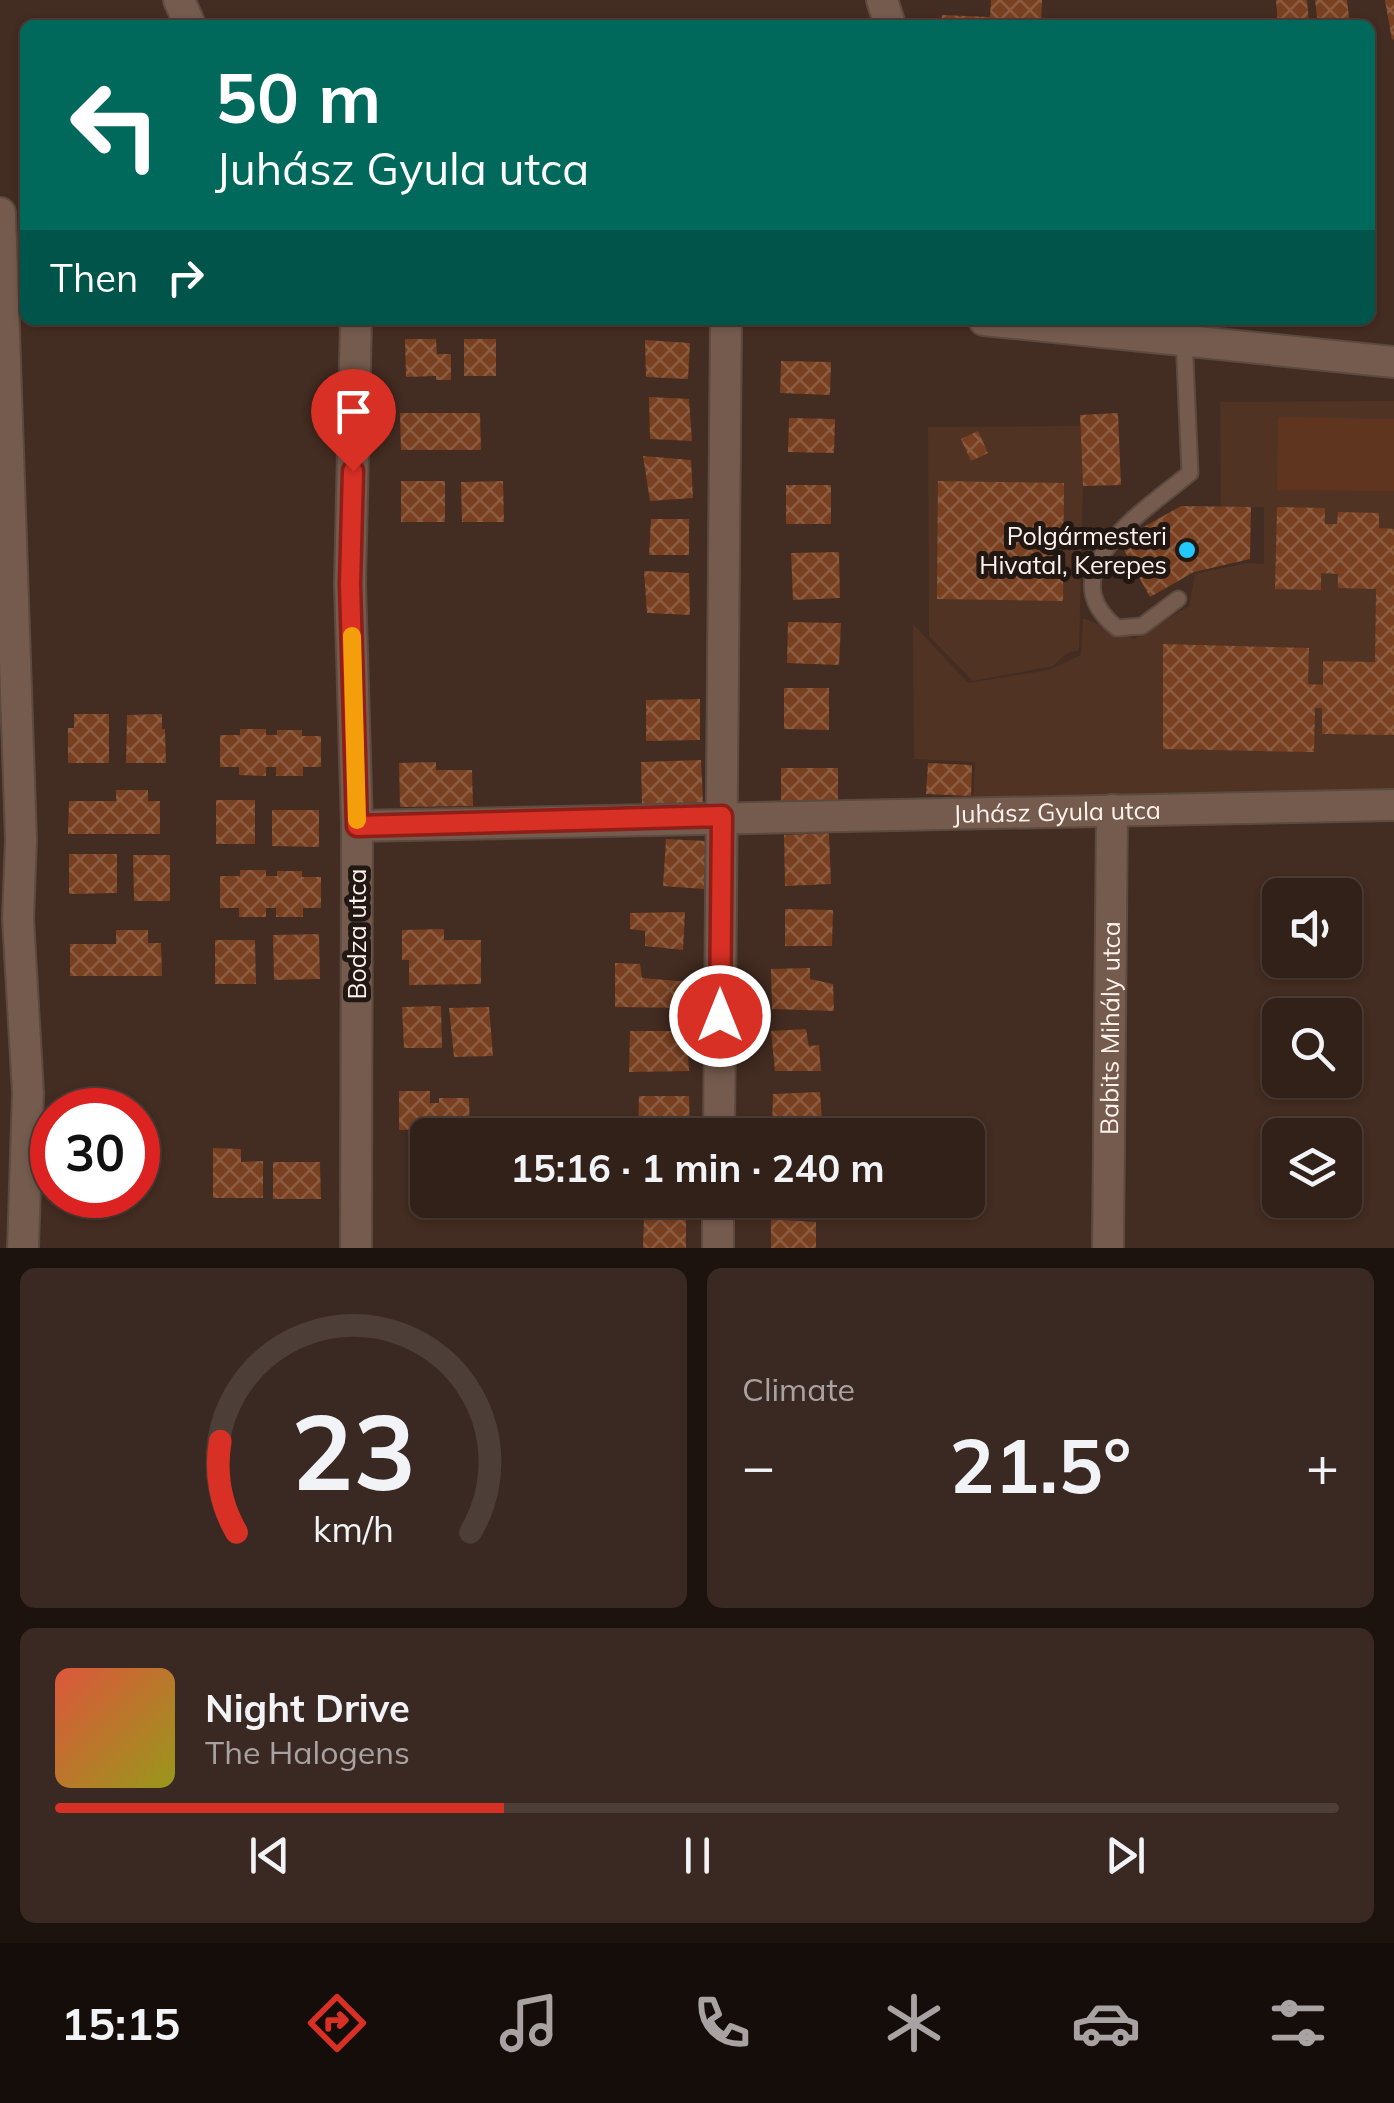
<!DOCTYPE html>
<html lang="en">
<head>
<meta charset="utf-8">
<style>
  :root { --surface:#322119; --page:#3a2922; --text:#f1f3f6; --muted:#a8a3a2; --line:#4d3e38; --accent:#d93025 }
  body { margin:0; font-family:Mulish,sans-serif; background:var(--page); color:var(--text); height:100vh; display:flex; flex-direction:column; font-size:38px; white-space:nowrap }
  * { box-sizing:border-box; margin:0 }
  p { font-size:32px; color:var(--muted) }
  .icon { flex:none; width:55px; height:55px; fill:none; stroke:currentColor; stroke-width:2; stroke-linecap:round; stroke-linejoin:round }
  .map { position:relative; height:1248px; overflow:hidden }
  .sheet { display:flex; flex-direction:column; gap:20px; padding:20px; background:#1c120e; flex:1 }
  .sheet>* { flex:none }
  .top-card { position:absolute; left:20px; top:20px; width:1355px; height:305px; border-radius:15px; box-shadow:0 2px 8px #0004,0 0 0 2px var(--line); background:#00695c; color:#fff; overflow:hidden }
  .tools { position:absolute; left:1262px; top:878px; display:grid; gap:20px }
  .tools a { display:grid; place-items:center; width:100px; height:100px; border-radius:15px; background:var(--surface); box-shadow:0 2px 8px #0004,0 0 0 2px var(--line); font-size:50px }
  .speed { position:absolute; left:30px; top:1088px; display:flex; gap:20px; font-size:50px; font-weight:700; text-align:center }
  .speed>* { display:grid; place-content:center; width:130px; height:130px; border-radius:50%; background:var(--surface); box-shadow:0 2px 8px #0004,0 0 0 2px var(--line); line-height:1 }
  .speed .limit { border:15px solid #d22; background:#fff; color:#111 }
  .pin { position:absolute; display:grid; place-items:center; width:85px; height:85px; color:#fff; margin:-102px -42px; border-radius:50% 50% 50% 0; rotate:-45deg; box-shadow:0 0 10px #0007 }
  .pin .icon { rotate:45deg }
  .me { position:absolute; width:110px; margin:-55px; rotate:0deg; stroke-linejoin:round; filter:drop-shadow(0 0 8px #0008) }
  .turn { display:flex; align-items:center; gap:35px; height:210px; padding:0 30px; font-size:45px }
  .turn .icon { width:130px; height:130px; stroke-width:2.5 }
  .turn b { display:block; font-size:70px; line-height:85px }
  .then { display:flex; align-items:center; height:95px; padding:0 30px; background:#0003; gap:20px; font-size:38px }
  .big { font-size:75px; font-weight:700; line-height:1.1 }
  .sheet .widget { flex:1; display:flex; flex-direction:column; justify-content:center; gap:15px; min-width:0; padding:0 35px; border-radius:15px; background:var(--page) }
  .sheet .dial { align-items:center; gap:0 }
  .dial svg { height:260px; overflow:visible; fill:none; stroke:var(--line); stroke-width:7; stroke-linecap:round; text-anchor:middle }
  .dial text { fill:var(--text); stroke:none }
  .song { display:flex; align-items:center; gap:30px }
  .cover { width:120px; height:120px; border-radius:15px; background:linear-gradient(135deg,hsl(10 70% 55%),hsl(60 70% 35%)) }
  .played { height:10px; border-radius:5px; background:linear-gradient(90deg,var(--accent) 35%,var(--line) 35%) }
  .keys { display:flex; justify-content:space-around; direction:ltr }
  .heat { display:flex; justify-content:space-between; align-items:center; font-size:55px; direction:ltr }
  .sheet .tiles { flex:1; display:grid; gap:20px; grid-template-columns:1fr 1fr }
  .widget:last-child { grid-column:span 2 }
  .trip { position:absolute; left:410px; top:1118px; width:575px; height:100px; border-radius:15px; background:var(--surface); box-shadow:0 2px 8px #0004,0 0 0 2px var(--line); font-weight:700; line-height:100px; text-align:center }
  .tab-bar { display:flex; height:160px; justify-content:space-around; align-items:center; background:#140d0a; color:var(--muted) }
  .tab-bar .icon { width:70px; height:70px }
  .tab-bar .selected { color:var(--accent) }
  .tab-bar b { font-size:45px; color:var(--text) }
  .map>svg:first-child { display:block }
</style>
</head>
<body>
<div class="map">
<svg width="1394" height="1248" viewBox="0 0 1394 1248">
  <defs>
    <pattern id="building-cross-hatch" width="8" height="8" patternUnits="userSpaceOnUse" patternTransform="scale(2.5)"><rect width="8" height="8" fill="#784021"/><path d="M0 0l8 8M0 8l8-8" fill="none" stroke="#8c5c41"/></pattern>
  </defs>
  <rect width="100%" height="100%" fill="#432c21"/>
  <g fill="#513324">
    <path d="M1394,401V792L1163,794L973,804L975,762L914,759L913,624L968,683L1049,670L1081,655L1083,618L1134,639L1189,606L1195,574L1247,563L1264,564V507H1221L1220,402Z"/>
    <path d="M1080,426L1083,486L1079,650L1066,654L1053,666L973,681L929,636L928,427Z"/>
  </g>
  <path fill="#5f3520" d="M1278,417L1394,419V491L1277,490Z"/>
  <g fill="url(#building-cross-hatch)">
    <path d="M991,0H1042L1041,25H941L942,15L990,17Z"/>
    <path d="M1276,0H1307L1309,25H1278Z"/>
    <path d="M1315,0H1347L1350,25H1318Z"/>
    <path d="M1385,0H1394V39L1392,40Z"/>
    <path d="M405,339H436L437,354H451V380H436V376L406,377Z"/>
    <rect x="464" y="339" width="32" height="37"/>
    <path d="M645,340L690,343L688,379L646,377Z"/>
    <path d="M781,361L831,362L830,395L780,393Z"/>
    <path d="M649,397L689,399L692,441L650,439Z"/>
    <path d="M400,413H480L481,450H401Z"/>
    <path d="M1118,413L1121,485L1083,486L1080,415Z"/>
    <path d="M789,418L835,419L834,453L788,452Z"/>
    <path d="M978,431L988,453L971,461L961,439Z"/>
    <path d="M643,456L691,460L693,498L650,501Z"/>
    <rect x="401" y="481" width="44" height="41"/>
    <path d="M503,481L504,522H462L461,482Z"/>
    <path d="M938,481L1064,483L1063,601L937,599Z"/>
    <rect x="786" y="485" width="45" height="39"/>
    <path d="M1181,506L1251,507L1250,559L1194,572L1150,597L1119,541Z"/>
    <path d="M1277,507L1325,508V524H1337L1338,512L1379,513V528L1394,529V735L1322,734V708H1315L1314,752L1163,749V644L1309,648L1308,684L1323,685V661L1375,662L1376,589L1338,588V574L1321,573V590L1275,589Z"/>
    <path d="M651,519H689V555H649Z"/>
    <path d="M839,552L840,598L793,600L791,553Z"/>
    <path d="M644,571L689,573L690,615L647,613Z"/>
    <path d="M788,622L841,623L839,665L787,663Z"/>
    <path d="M784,688H829V730L784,729Z"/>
    <path d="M700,699V740L646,741V700Z"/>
    <path d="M74,714H109V763H68V728H74Z"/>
    <path d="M162,714V729H165L166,763H126L127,715Z"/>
    <path d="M240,729H266V735H277V730H302V736H321V767H303V776H276V767H266V776L239,775V767H220V735H240Z"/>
    <path d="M701,760L703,802L642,805L641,762Z"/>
    <path d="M436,762V770H472L473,806L400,807L399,763Z"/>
    <path d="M928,763L972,765L971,796L926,794Z"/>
    <rect x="781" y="768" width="57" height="34"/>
    <path d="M116,790H148V801H160V834H68L69,801H116Z"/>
    <rect x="216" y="800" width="39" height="44"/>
    <path d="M272,810H319V847L272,846Z"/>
    <path d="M829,833L831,884L785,886L784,835Z"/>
    <path d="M666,839L706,841L704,889L663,886Z"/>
    <path d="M69,854H117V893L69,894Z"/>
    <path d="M133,855H170V901H134Z"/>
    <path d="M240,870H266V876H277V871H302V877H321V908H303V917H276V908H266V917H239V908H220V876H240Z"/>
    <path d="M785,909L833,910L832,946H785Z"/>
    <path d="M685,912L683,950L645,946V931L630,929V913Z"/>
    <path d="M444,929V940H481V984L409,985V960H402V930Z"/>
    <path d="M116,930H148V943H161L162,976H70V944H116Z"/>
    <path d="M319,934L320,979L274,980L273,935Z"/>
    <path d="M215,940H255L256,984H215Z"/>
    <path d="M615,963L640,964L642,978L690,982L691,1008L615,1007Z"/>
    <path d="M810,968V979L833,984L834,1011L772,1009L771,969Z"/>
    <path d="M441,1006L442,1048H404L402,1007Z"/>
    <path d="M489,1007L493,1056L454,1057L449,1008Z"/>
    <path d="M806,1029L809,1046L819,1045L821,1071H775L771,1031Z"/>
    <path d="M630,1031H687L689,1071L629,1072Z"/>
    <path d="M399,1091H430V1103H439V1098H469L470,1129H439L440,1125H430V1130H399Z"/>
    <path d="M820,1092L823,1132L772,1130L773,1094Z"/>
    <path d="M639,1096H689L690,1134L638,1132Z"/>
    <path d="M213,1148L241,1149V1162L263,1161V1198H213Z"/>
    <path d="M273,1162H320L321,1199H273Z"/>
    <path d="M644,1217L686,1219V1248H643Z"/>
    <path d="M771,1219L816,1222V1248H771Z"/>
  </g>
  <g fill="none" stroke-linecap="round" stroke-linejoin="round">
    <g stroke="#5c493f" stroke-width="19">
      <path id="lane" d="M1178,599L1142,626L1117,628C1046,571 1147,509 1190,473L1184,338"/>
    </g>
    <g stroke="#5c493f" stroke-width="34">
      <g id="street">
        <path d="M179,0L190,25"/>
        <path d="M882,0L890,25"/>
        <path d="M0,213L21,840L18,918L28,1093L23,1248"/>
        <path d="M356,320L350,584L357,826L356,1248"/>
        <path d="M984,320L1394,362"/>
        <path id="s1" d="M357,826L1394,805"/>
        <path d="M719,1135L726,320"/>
        <path d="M718,1248V1200"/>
        <path id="s2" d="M1108,1248L1112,810"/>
      </g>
    </g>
    <use href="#lane" stroke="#745b4e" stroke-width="15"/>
    <use href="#street" stroke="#745b4e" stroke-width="30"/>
  </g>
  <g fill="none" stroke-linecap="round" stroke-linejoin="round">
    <g stroke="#8d1f18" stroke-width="25">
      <path id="route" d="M353,471L350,584L357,826L722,816L720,1016"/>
    </g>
    <use href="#route" stroke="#d93025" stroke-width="18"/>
    <path stroke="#f59e0b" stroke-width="18" d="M352,636L357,820"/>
  </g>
  <circle fill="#23c9fe" stroke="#221813" stroke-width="4" cx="1187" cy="550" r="10"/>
  <g text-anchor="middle" stroke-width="10" stroke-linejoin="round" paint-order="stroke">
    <g font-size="25" fill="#fff2ec" stroke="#221813" text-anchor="end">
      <text x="1167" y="545">Polgármesteri<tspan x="1167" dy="29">Hivatal, Kerepes</tspan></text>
    </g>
    <g font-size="25" fill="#fff2ec" stroke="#221813">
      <text dy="9" stroke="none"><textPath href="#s1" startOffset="700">Juhász Gyula utca</textPath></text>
      <text transform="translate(357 934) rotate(-90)" y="9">Bodza utca</text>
      <text dy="9" stroke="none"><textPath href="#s2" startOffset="220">Babits Mihály utca</textPath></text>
    </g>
  </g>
</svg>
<div class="tools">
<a><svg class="icon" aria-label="sound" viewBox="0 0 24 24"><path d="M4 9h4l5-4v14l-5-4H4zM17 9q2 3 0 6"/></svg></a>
<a><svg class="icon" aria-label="search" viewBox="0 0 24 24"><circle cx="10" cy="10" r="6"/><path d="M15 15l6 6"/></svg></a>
<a><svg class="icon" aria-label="layers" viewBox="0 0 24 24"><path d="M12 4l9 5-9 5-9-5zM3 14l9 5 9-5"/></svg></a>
</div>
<div class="speed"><div class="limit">30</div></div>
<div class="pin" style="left:353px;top:471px;background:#d93025"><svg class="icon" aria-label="arrive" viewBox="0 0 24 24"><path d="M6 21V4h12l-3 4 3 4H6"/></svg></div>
<svg class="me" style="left:720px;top:1016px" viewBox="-20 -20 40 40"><circle r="17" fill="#d93025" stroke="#fff" stroke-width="3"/><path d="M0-11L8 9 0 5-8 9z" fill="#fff"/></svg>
<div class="trip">15:16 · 1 min · 240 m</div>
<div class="top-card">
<div class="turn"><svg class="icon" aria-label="left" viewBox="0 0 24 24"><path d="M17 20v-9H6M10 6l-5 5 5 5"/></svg><div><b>50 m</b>Juhász Gyula utca</div></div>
<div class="then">Then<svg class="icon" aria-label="right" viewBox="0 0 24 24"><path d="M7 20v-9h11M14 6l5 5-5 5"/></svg></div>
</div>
</div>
<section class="sheet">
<div class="tiles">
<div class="widget dial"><svg viewBox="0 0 100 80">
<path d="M14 69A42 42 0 1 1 86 69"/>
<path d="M14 69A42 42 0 0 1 9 41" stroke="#d93025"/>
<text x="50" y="56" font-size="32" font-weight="700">23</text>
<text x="50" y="72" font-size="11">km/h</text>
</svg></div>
<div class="widget"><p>Climate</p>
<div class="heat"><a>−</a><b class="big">21.5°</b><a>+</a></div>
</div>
<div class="widget">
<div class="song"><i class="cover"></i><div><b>Night Drive</b><p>The Halogens</p></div></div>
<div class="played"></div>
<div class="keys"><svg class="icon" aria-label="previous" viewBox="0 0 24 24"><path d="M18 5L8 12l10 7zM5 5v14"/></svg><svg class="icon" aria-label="pause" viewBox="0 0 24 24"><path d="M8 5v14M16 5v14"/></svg><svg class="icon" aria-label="next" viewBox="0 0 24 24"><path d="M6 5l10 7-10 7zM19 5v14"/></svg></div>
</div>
</div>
</section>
<nav class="tab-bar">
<b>15:15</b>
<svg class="icon selected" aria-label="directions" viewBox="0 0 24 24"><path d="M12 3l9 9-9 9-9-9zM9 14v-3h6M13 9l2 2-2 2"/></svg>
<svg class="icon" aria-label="music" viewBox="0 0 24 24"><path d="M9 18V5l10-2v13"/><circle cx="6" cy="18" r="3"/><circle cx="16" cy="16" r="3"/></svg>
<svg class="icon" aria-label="phone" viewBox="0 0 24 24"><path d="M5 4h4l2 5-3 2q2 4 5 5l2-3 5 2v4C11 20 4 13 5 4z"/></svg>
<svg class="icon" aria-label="climate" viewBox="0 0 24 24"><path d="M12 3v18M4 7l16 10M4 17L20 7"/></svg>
<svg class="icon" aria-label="car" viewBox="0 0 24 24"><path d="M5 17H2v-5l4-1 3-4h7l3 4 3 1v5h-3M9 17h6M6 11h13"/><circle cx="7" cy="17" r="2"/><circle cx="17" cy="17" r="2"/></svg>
<svg class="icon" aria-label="filters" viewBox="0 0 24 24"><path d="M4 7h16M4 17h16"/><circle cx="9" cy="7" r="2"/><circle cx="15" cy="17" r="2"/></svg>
</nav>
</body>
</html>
